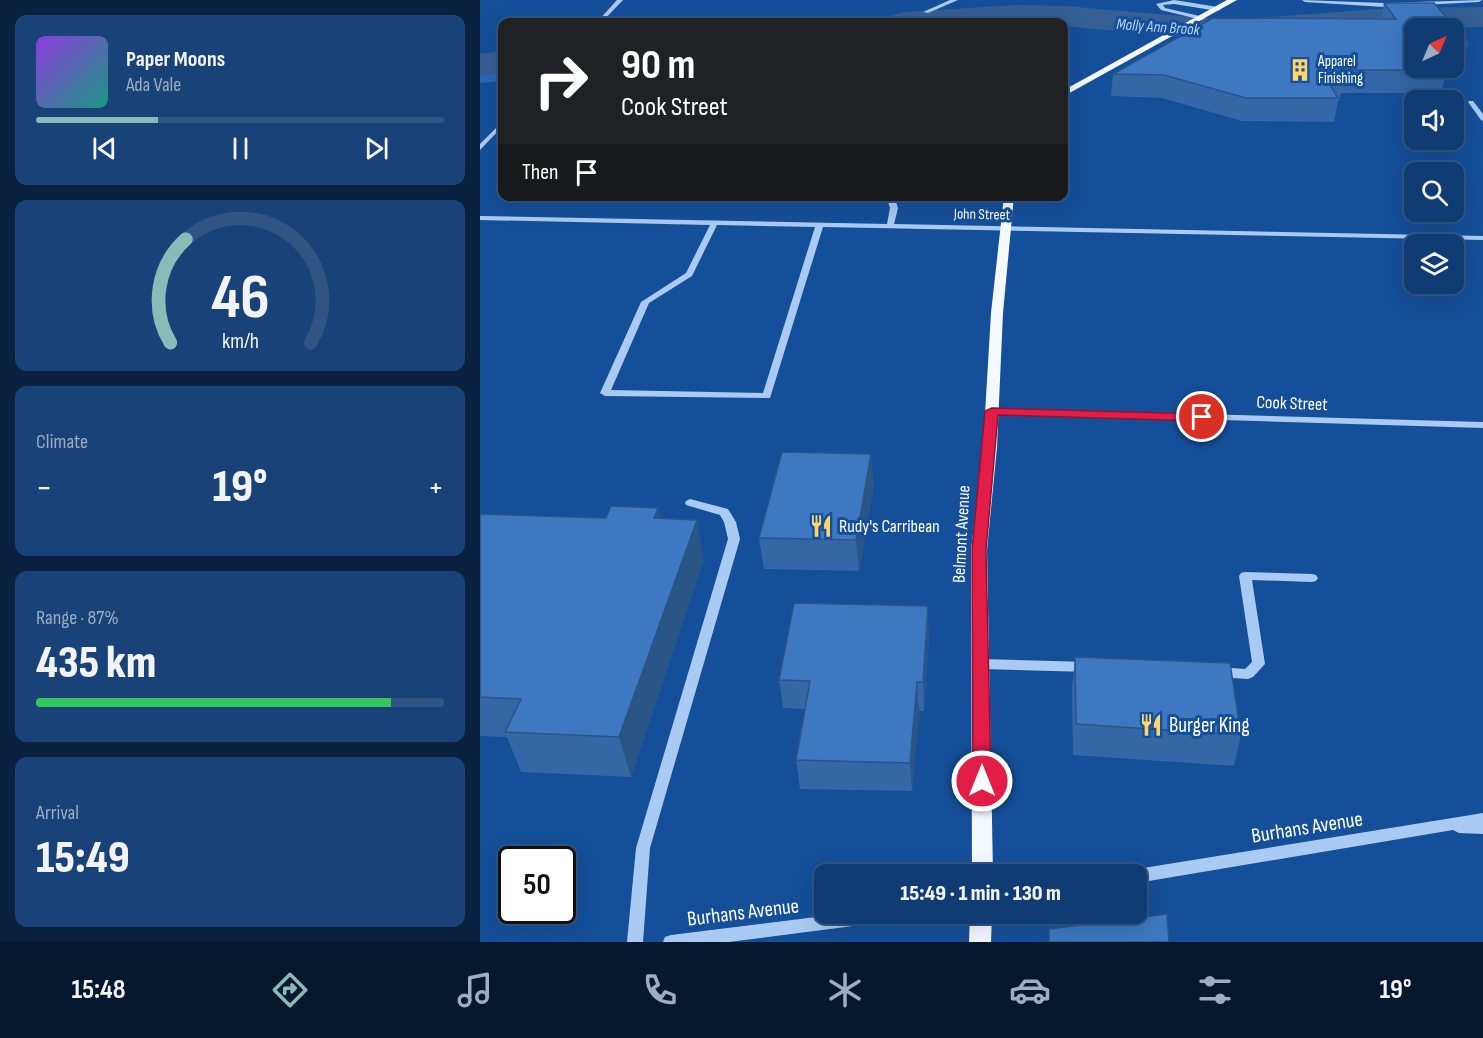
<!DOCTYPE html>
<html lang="en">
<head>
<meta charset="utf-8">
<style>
  :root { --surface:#103b73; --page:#194278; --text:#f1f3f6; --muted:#9cadc4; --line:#305585; --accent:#8bbbb9 }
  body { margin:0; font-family:"Sofia Sans Condensed",sans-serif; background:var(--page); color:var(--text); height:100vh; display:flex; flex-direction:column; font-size:22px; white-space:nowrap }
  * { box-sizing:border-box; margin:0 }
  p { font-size:20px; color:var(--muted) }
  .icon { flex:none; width:33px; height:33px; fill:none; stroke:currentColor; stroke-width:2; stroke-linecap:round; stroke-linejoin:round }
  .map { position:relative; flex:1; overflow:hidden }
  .side { display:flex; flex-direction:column; gap:15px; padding:15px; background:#09203f; width:480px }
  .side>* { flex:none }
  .banner { position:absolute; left:18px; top:18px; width:570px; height:183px; border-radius:12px; box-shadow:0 6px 24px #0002,0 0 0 2px var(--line); background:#202124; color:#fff; overflow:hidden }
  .needle { width:39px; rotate:44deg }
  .controls { position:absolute; left:924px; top:18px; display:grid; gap:12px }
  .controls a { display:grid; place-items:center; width:60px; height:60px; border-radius:12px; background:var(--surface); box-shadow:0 6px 24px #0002,0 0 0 2px var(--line); font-size:30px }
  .speed { position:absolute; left:18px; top:846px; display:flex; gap:12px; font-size:30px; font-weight:700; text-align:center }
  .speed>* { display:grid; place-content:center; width:78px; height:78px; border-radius:50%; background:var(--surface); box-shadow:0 6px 24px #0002,0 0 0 2px var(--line); line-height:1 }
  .speed .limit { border:3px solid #111; border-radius:9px; background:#fff; color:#111 }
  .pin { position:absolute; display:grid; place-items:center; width:51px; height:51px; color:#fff; margin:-26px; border:3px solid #fff; border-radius:50%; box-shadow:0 2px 6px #0007 }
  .me { position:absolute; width:66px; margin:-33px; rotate:0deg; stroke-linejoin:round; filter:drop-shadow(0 0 4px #0008) }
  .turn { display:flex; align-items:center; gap:21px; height:126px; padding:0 24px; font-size:27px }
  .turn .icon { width:78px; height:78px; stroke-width:2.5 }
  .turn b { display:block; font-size:42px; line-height:51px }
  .then { display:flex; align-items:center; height:57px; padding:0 24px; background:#0003; gap:12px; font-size:22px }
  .big { font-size:45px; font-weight:800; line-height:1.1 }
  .side .card { flex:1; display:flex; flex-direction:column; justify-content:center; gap:9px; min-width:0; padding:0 21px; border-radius:12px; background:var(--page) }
  .side .dial { align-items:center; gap:0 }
  .dial svg { height:156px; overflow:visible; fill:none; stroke:var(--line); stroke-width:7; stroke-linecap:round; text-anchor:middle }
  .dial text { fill:var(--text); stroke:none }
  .song { display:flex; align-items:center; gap:18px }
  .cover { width:72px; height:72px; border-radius:9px; background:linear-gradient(135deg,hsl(270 70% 55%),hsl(170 70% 35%)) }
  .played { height:6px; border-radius:3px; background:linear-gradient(90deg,var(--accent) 30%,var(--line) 30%) }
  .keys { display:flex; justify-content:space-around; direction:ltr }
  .heat { display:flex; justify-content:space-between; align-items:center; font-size:33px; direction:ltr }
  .charge { height:9px; border-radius:4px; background:linear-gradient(90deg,#34c759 87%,var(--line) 0) }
  .trip { position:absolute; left:334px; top:864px; width:333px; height:60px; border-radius:12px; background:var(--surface); box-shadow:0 6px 24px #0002,0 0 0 2px var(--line); font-weight:800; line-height:60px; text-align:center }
  .menu { display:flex; height:96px; justify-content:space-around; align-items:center; background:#06182e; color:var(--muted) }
  .menu .icon { width:42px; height:42px }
  .menu .selected { color:var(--accent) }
  .menu b { font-size:27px; color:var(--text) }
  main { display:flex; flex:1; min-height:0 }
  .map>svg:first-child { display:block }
</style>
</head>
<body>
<main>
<section class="side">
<div class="card">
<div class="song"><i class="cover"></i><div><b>Paper Moons</b><p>Ada Vale</p></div></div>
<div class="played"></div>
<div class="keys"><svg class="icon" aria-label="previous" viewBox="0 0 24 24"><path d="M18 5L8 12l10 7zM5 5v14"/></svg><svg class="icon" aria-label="pause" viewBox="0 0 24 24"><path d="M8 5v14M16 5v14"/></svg><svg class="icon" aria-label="next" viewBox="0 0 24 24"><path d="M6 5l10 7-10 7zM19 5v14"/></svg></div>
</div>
<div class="card dial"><svg viewBox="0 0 100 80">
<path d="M14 69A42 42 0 1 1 86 69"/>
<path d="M14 69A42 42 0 0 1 22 16" stroke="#8bbbb9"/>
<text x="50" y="56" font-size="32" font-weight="700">46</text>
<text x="50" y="72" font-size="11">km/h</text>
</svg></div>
<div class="card"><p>Climate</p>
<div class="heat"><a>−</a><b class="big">19°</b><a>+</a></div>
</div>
<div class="card"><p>Range · 87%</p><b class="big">435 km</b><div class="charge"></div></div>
<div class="card"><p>Arrival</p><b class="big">15:49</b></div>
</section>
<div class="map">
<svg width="1003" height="942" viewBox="0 0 1003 942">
  <rect width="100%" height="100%" fill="#154f99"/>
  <path fill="#2869b7" d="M22,53V81L0,83V56Z"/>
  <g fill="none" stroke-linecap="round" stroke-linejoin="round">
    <g fill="#355f95" fill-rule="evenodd">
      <path d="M537,5L585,6L748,20L912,8L1003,7V27L912,28L748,42L584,26V22H407L412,15L424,12Z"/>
      <path d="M22,51V73L0,76V54Z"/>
    </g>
    <g fill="#a9caf2" fill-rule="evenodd">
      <path d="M137,0H143L122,22H117Z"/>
      <path d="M470,0H478L448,13L443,12Z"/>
      <path d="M694,0L738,7L741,9L738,11L694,4L683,5L685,8L724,17L725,18L722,20L681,10L676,4Z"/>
      <path d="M822,0L904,3L1002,0L999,2L904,7L825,2Z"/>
      <path d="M989,101H993L1003,114V121L1001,120L988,102Z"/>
      <path d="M22,122V127L0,150V144Z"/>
      <path d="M406,196H414L418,208L414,224L1003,236V240L343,227L290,398L125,396L120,393L161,302L206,273L230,225L0,220V216L407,224L410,208ZM237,225L335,227L283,393L131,390L169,303L212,276Z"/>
      <path d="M512,408L1003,422V428L509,413L507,411L509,409Z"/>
      <path d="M210,499L248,509L256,522L260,539L170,848L163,942H147L156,848L248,539L244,522L240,515L206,505L205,503L206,501Z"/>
      <path d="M765,572L832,574L836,575L838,578L836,581L832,582L772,580L785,664L773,677L768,679L737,677L733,675L731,672L733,669L737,667L765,669L772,662L759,576L761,573Z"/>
      <path d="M502,659L608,662L612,664L614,667L612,670L608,672L502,669L498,667L496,664L498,661Z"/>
      <path d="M1003,813V834L979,833L973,830L657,883V874H650L652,871L657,869Z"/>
      <path d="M360,914H420L417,919L412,921L249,942H183L185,937L191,935Z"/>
    </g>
    <g fill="#f4f8ff" fill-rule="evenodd">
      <path d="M747,0H757L584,96V90Z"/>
      <path d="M524,196H534L523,313L517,447L507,550L513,874H492L491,550L503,447L511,313Z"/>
      <path d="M490,914H512L511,942H489Z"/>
    </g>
  </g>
  <g fill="#3467a6">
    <path d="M904,3H954L988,42L983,63H974V28H934V68H968L961,93H861L859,101H858L854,122L762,121L682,98L631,96L633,74L733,18H901Z"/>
    <path d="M394,484L379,571L284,569L279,538Z"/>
    <path d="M0,514L126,518L181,519L224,559L151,777L41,772L27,737L0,736Z"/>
    <path d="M449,634L444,711H439L432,791L320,789L316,760L325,709L303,708L299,680Z"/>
    <path d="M595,657L761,735L754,766L593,755L592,689Z"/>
  </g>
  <g fill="#2b5487">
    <path d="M391,454L394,484L379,571L376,540Z"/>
    <path d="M178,508L187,546L174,518Z"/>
    <path d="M217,520L224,559L151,777L139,737Z"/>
    <path d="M448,606L449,634L444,711L443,682Z"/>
    <path d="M437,682L439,711L432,791L430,763Z"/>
  </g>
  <g fill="#3d78c1" stroke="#2b5487" stroke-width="1.5">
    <path d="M904,3H954L988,42L974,41V28H934V68H964L966,70H858L863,78H846L858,98H766L684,75L633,74L733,18L916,19Z"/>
    <path d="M302,452L391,454L376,540L279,538Z"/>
    <path d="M131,506L178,508L174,518L217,520L139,737L25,732L41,699L0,697V514L126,518Z"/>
    <path d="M314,603L448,606L443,682H437L430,763L316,760L330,681L299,680Z"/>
    <path d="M595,657L750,663L761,735L596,724Z"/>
    <path d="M687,914L689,942H569V929Z"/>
  </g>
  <path fill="#e11d48" stroke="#92132f" stroke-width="1.5" d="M512,408L722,414L729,417L722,421L518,415L506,550L511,781L508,786L502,789L495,786L493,781L492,550L505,411Z"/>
  <defs>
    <g id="building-bare" transform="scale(1.8)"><path d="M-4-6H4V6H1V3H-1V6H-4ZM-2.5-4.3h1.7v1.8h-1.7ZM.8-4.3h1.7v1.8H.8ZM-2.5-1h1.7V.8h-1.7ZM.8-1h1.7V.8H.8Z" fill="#ffd46a" stroke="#154f99" stroke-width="2.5" paint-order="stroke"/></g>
    <g id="restaurant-bare" transform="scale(1.8)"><path d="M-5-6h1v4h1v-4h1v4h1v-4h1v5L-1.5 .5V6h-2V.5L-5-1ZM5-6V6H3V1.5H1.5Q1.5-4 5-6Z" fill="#ffd46a" stroke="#154f99" stroke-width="2.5" paint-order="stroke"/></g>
  </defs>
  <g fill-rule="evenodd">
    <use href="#building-bare" x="820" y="70"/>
    <use href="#restaurant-bare" x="341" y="526"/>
    <use href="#restaurant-bare" x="671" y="725"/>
  </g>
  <g text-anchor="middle" stroke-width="6" stroke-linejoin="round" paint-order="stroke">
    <g font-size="15" fill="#fff" stroke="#154f99" text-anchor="start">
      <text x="838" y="66">Apparel<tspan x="838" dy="17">Finishing</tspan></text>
    </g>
    <g font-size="15" fill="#fff" stroke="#154f99">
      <text transform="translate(502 214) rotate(1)" y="5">John Street</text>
    </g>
    <g font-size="16" font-style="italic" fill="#b5d4f9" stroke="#154f99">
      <text transform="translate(678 26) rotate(4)" y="6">Molly Ann Brook</text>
    </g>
    <g font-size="18" fill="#fff" stroke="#154f99">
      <text transform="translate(812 403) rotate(2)" y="6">Cook Street</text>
      <text transform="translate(481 534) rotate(-87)" y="6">Belmont Avenue</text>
    </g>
    <g font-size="18" fill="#fff" stroke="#154f99" text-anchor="start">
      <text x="359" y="532">Rudy's Carribean</text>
    </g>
    <g font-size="21" fill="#fff" stroke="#154f99" text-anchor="start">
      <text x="689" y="732">Burger King</text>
    </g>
    <g font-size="21" fill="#fff" stroke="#154f99">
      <text transform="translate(827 827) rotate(-9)" y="7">Burhans Avenue</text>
      <text transform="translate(263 912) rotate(-7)" y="7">Burhans Avenue</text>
    </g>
  </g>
</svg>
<div class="controls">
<a><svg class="needle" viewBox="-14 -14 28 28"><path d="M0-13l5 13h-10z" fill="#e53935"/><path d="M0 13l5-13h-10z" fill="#9cadc4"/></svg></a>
<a><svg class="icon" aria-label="sound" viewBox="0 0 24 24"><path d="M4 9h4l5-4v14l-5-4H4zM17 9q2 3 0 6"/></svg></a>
<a><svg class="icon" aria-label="search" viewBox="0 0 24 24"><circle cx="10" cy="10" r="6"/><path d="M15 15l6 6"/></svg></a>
<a><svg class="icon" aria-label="layers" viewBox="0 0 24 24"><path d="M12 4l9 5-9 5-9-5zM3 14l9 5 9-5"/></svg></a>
</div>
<div class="speed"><div class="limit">50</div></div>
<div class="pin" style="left:722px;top:417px;background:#d93025"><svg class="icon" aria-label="arrive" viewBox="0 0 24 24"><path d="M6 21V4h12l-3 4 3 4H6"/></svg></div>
<svg class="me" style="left:502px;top:781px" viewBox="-20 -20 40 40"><circle r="17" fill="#e11d48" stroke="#fff" stroke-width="3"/><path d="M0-11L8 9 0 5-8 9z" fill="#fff"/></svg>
<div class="trip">15:49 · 1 min · 130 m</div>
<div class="banner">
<div class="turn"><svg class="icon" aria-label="right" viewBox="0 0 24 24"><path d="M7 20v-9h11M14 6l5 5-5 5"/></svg><div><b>90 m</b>Cook Street</div></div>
<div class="then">Then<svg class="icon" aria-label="arrive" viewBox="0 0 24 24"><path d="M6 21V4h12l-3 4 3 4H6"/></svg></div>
</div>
</div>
</main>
<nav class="menu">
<b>15:48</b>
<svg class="icon selected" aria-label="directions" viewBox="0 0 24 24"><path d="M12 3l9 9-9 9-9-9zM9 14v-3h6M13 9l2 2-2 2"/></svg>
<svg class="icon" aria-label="music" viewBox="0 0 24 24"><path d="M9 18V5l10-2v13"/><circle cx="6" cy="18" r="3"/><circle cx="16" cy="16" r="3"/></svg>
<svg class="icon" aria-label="phone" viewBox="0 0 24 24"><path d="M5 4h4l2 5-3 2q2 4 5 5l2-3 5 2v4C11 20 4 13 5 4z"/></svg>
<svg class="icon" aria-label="climate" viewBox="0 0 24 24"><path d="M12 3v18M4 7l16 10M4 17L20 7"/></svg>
<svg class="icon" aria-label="car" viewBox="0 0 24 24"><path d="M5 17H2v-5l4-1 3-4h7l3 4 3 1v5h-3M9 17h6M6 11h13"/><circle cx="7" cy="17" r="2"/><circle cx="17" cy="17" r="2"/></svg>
<svg class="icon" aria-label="filters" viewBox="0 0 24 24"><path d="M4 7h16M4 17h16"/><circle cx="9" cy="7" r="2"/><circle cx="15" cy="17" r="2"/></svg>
<b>19°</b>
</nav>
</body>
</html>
